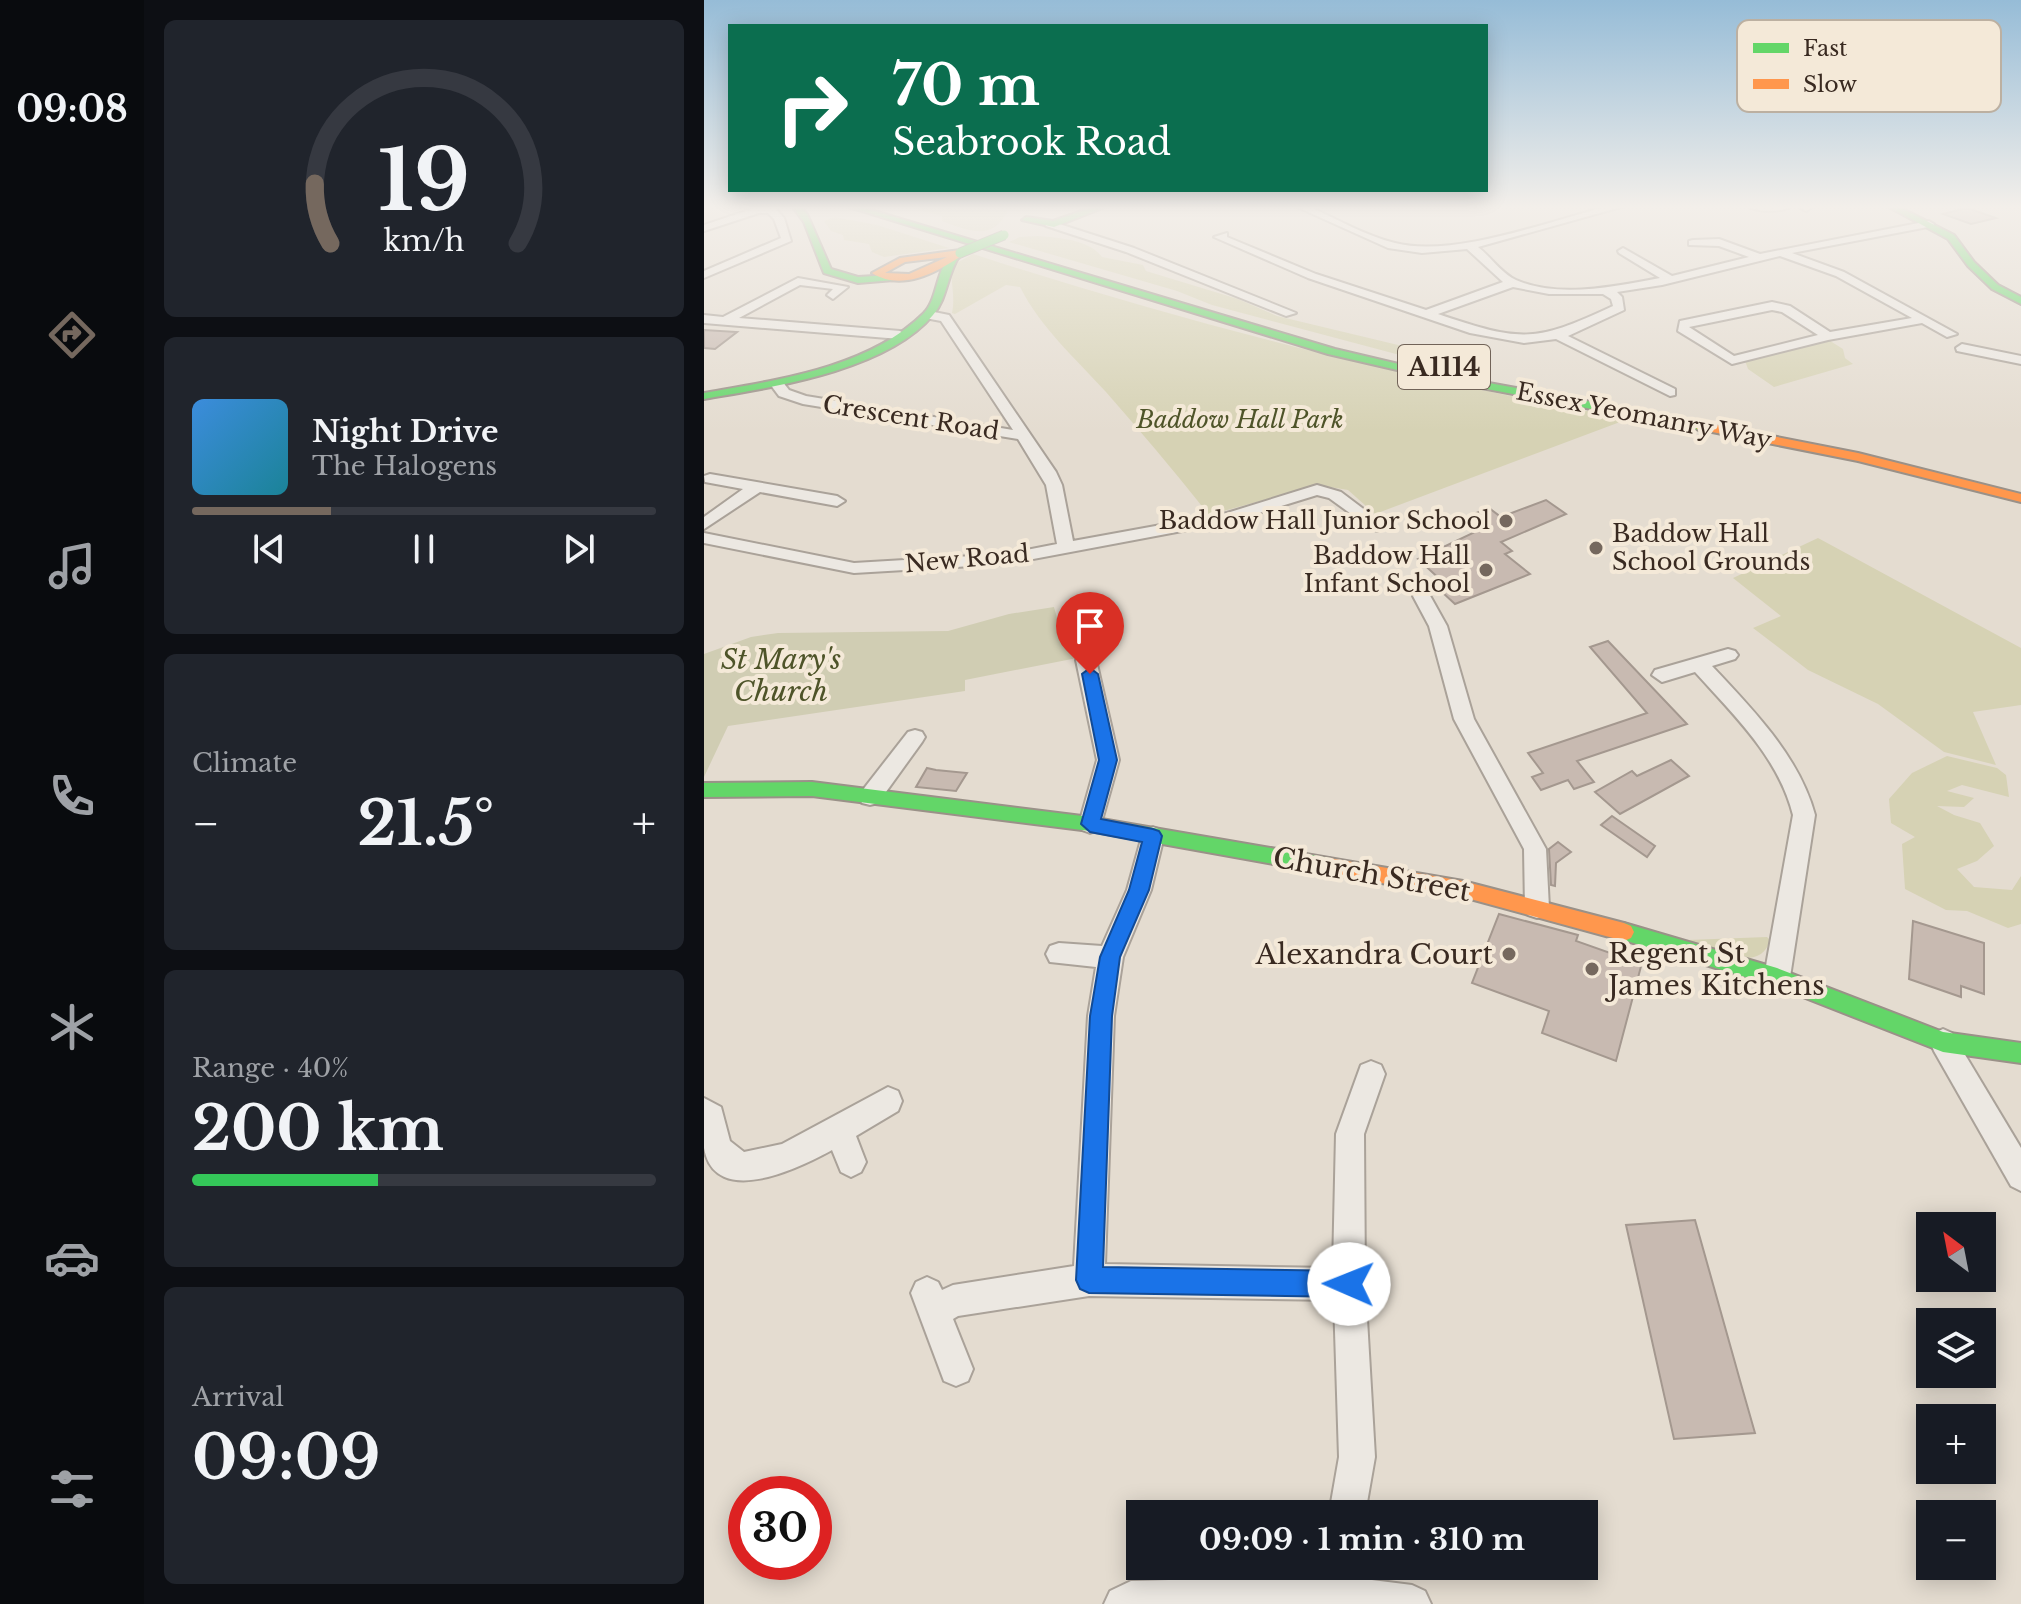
<!DOCTYPE html>
<html lang="en">
<head>
<meta charset="utf-8">
<style>
  :root { --surface:#171b24; --page:#20242c; --text:#f1f3f6; --muted:#9ea1a6; --line:#363941; --accent:#75685e }
  body { margin:0; font-family:"Libre Baskerville",serif; background:var(--page); color:var(--text); height:100vh; display:flex; flex-direction:column; font-size:30px; white-space:nowrap }
  * { box-sizing:border-box; margin:0 }
  p { font-size:26px; color:var(--muted) }
  .icon { flex:none; width:44px; height:44px; fill:none; stroke:currentColor; stroke-width:2; stroke-linecap:round; stroke-linejoin:round }
  .map { position:relative; flex:1; overflow:hidden }
  .details { display:flex; flex-direction:column; gap:20px; padding:20px; background:#0d0f14; width:560px }
  .details>* { flex:none }
  .guide { position:absolute; left:24px; top:24px; width:760px; height:168px; border-radius:0px; box-shadow:0 4px 20px #0003; background:#0b6e4f; color:#fff; overflow:hidden }
  .needle { width:52px; rotate:328deg }
  .controls { position:absolute; left:1212px; top:1212px; display:grid; gap:16px }
  .controls a { display:grid; place-items:center; width:80px; height:80px; border-radius:0px; background:var(--surface); box-shadow:0 4px 20px #0003; font-size:40px }
  .speed { position:absolute; left:24px; top:1476px; display:flex; gap:16px; font-size:40px; font-weight:700; text-align:center }
  .speed>* { display:grid; place-content:center; width:104px; height:104px; border-radius:50%; background:var(--surface); box-shadow:0 4px 20px #0003; line-height:1 }
  .speed .limit { border:12px solid #d22; background:#fff; color:#111 }
  .pin { position:absolute; display:grid; place-items:center; width:68px; height:68px; color:#fff; margin:-82px -34px; border-radius:50% 50% 50% 0; rotate:-45deg; box-shadow:0 0 8px #0007 }
  .pin .icon { rotate:45deg }
  .me { position:absolute; width:88px; margin:-44px; rotate:271deg; stroke-linejoin:round; filter:drop-shadow(0 0 6px #0008) }
  .turn { display:flex; align-items:center; gap:28px; height:168px; padding:0 32px; font-size:36px }
  .turn .icon { width:104px; height:104px; stroke-width:2.5 }
  .turn b { display:block; font-size:56px; line-height:68px }
  .big { font-size:60px; font-weight:800; line-height:1.1 }
  .details .widget { flex:1; display:flex; flex-direction:column; justify-content:center; gap:12px; min-width:0; padding:0 28px; border-radius:12px; background:var(--page) }
  .details .dial { align-items:center; gap:0 }
  .dial svg { height:208px; overflow:visible; fill:none; stroke:var(--line); stroke-width:7; stroke-linecap:round; text-anchor:middle }
  .dial text { fill:var(--text); stroke:none }
  .song { display:flex; align-items:center; gap:24px }
  .cover { width:96px; height:96px; border-radius:12px; background:linear-gradient(135deg,hsl(210 70% 55%),hsl(190 70% 35%)) }
  .played { height:8px; border-radius:4px; background:linear-gradient(90deg,var(--accent) 30%,var(--line) 30%) }
  .keys { display:flex; justify-content:space-around; direction:ltr }
  .heat { display:flex; justify-content:space-between; align-items:center; font-size:44px; direction:ltr }
  .charge { height:12px; border-radius:6px; background:linear-gradient(90deg,#34c759 40%,var(--line) 0) }
  .trip { position:absolute; left:422px; top:1500px; width:472px; height:80px; border-radius:0px; background:var(--surface); box-shadow:0 4px 20px #0003; font-weight:800; line-height:80px; text-align:center }
  main { display:flex; flex:1; min-height:0 }
  .menu { display:flex; flex-direction:column; width:144px; justify-content:space-around; align-items:center; background:#090b0e; color:var(--muted) }
  .menu .icon { width:56px; height:56px }
  .menu .current { color:var(--accent) }
  .menu b { font-size:36px; color:var(--text) }
  .map>svg:first-child { display:block }
</style>
</head>
<body>
<main>
<nav class="menu">
<b>09:08</b>
<svg class="icon current" aria-label="directions" viewBox="0 0 24 24"><path d="M12 3l9 9-9 9-9-9zM9 14v-3h6M13 9l2 2-2 2"/></svg>
<svg class="icon" aria-label="music" viewBox="0 0 24 24"><path d="M9 18V5l10-2v13"/><circle cx="6" cy="18" r="3"/><circle cx="16" cy="16" r="3"/></svg>
<svg class="icon" aria-label="phone" viewBox="0 0 24 24"><path d="M5 4h4l2 5-3 2q2 4 5 5l2-3 5 2v4C11 20 4 13 5 4z"/></svg>
<svg class="icon" aria-label="climate" viewBox="0 0 24 24"><path d="M12 3v18M4 7l16 10M4 17L20 7"/></svg>
<svg class="icon" aria-label="car" viewBox="0 0 24 24"><path d="M5 17H2v-5l4-1 3-4h7l3 4 3 1v5h-3M9 17h6M6 11h13"/><circle cx="7" cy="17" r="2"/><circle cx="17" cy="17" r="2"/></svg>
<svg class="icon" aria-label="filters" viewBox="0 0 24 24"><path d="M4 7h16M4 17h16"/><circle cx="9" cy="7" r="2"/><circle cx="15" cy="17" r="2"/></svg>
</nav>
<section class="details">
<div class="widget dial"><svg viewBox="0 0 100 80">
<path d="M14 69A42 42 0 1 1 86 69"/>
<path d="M14 69A42 42 0 0 1 8 46" stroke="#75685e"/>
<text x="50" y="56" font-size="32" font-weight="700">19</text>
<text x="50" y="72" font-size="11">km/h</text>
</svg></div>
<div class="widget">
<div class="song"><i class="cover"></i><div><b>Night Drive</b><p>The Halogens</p></div></div>
<div class="played"></div>
<div class="keys"><svg class="icon" aria-label="previous" viewBox="0 0 24 24"><path d="M18 5L8 12l10 7zM5 5v14"/></svg><svg class="icon" aria-label="pause" viewBox="0 0 24 24"><path d="M8 5v14M16 5v14"/></svg><svg class="icon" aria-label="next" viewBox="0 0 24 24"><path d="M6 5l10 7-10 7zM19 5v14"/></svg></div>
</div>
<div class="widget"><p>Climate</p>
<div class="heat"><a>−</a><b class="big">21.5°</b><a>+</a></div>
</div>
<div class="widget"><p>Range · 40%</p><b class="big">200 km</b><div class="charge"></div></div>
<div class="widget"><p>Arrival</p><b class="big">09:09</b></div>
</section>
<div class="map">
<svg width="1317" height="1604" viewBox="0 0 1317 1604">
  <rect width="100%" height="100%" fill="#e4dcd0"/>
  <g fill="#d6d2b4">
    <path d="M203,207C237,207 270,209 304,210C289,242 265,231 238,221V216Z"/>
    <path d="M130,217L173,225L245,248L180,257L168,252L165,244L140,240L139,235L127,231L120,221Z"/>
    <path d="M334,236C354,238 385,239 398,257L439,265L442,271L534,299L573,316L715,350L724,360L692,354L508,305L473,291L305,242L316,237Z"/>
    <path d="M269,254C483,324 702,378 924,419L671,514L644,490L614,485L505,515C472,473 437,432 402,392C371,358 337,328 316,287L302,285L251,314L248,313C252,295 245,280 249,265Z"/>
    <path d="M1123,339L1139,349L1141,358L1149,364L1070,387L1044,369L1040,358Z"/>
    <path d="M1114,538L1317,648V705L1269,712L1292,765L1240,752L1174,704L1104,670L1049,628L1077,616L1029,578Z"/>
    <path d="M1243,756L1293,768L1302,775L1305,797L1258,785L1243,791L1270,798L1260,807L1233,806L1250,815L1276,823L1290,846L1273,861L1253,869L1270,887L1308,890L1317,876V924L1304,928L1263,911L1242,910L1201,889L1198,844L1211,837L1187,823L1185,799L1208,773Z"/>
    <path d="M1063,937L1066,940C1056,976 1008,948 984,940Z"/>
  </g>
  <path fill="#d0cdb3" d="M350,607L353,618L361,617L373,658L261,680V691L24,726L0,777V654L47,637L74,633L244,631L305,614Z"/>
  <g fill="#c8bab1" stroke="#a4988f" stroke-width="2">
    <path d="M1263,208L1292,218L1267,224L1239,214Z"/>
    <path d="M0,330L33,332L11,349L0,348Z"/>
    <path d="M842,500L862,514L797,542L808,551L801,554L826,574L751,604L739,593L745,591L737,584L740,583L714,559L769,533L757,519L785,508L797,517Z"/>
    <path d="M904,641L983,724L873,761L890,782L870,789L864,780L837,790L828,777L839,773L824,753L943,713L886,647Z"/>
    <path d="M967,760L985,776L916,814L891,792L928,771L933,776Z"/>
    <path d="M223,768L232,770L263,773L252,791L212,787Z"/>
    <path d="M908,816L951,846L943,857L897,825Z"/>
    <path d="M854,842L867,852L852,863L851,886L847,885L845,849Z"/>
    <path d="M795,914L874,935L872,941L906,953L908,945L940,955L912,1061L838,1033L845,1011L768,983Z"/>
    <path d="M1209,921L1280,943V994L1257,986V997L1205,979Z"/>
    <path d="M991,1220L1037,1384L1051,1433L970,1439L922,1225Z"/>
  </g>
  <g fill="none" stroke-linecap="round" stroke-linejoin="round">
    <g stroke="#aaa299" stroke-width="4">
      <g id="street">
        <path d="M54,207L71,208L80,218L87,241L0,278V271L77,238L70,219L64,213H55L0,231V225Z"/>
        <path d="M593,207H606C633,219 662,236 691,243C748,258 843,222 901,207H917L774,247C787,257 797,273 812,280C855,299 912,286 956,278L915,253L914,251L919,248L968,276L1045,257L1015,246L985,245V241L989,240L1015,239L1056,254L1225,221L1230,224L1229,226L1088,253L1140,272L1253,334L1243,337L1218,323L1124,340L1028,364L974,331L976,321L1068,302L1086,306L1126,332L1208,318L1132,276L1076,256L958,285L913,292L918,297L920,310L864,336L971,389V395L966,396L852,339L820,343L766,333L604,278L510,237L523,233V237L612,274L722,310L799,282L763,249L718,253L684,248ZM809,287L845,294H899L907,299L909,306C830,343 817,342 734,314ZM1068,310L1078,312L1114,335L1030,356L985,327Z"/>
        <path d="M1045,207H1086C1077,212 1054,212 1045,207Z"/>
        <path d="M1095,207H1106L1107,208L1102,211Z"/>
        <path d="M346,221L430,248L592,313L582,316L422,252L342,226L341,224Z"/>
        <path d="M94,278L144,287L129,299L123,295L129,289L96,285L35,318L196,331L202,335L196,339L0,323V315L19,317Z"/>
        <path d="M225,311L245,315L352,472L358,485L369,541L523,513L613,485L637,492L682,526L674,531L668,529L625,498L613,495L526,522L302,564L150,573L0,543V533L150,563L302,554L353,544L342,485L314,439L99,404L75,396L66,384L78,381L85,390L102,396L309,430L237,321L221,318V312Z"/>
        <path d="M1258,344L1317,356V364L1253,351L1252,348Z"/>
        <path d="M6,474L133,496L141,501L133,506L56,492L0,529V517L39,489L1,482L0,476Z"/>
        <path d="M718,590L724,592L743,626L770,719L842,849L845,908L842,915L833,918L824,915L821,908L820,849L750,719L725,626L709,596Z"/>
        <path d="M1024,649L1031,651L1034,655L1031,659L1008,666C1049,710 1095,756 1111,815L1086,977L1082,985L1073,988L1064,985L1060,977L1089,815C1075,758 1029,714 991,672L958,682L948,675L951,670Z"/>
        <path d="M382,654L392,660L415,760L397,824L394,830L386,833L378,830L375,824L393,760L372,660Z"/>
        <path d="M211,730L218,732L221,737L218,742L174,803L166,805L158,803L155,797L158,791L204,732Z"/>
        <path d="M449,827L457,830L460,836L447,890L419,957L410,1016L401,1264L629,1268L632,1134L657,1065L667,1061L677,1065L681,1074L660,1134L661,1284L671,1457L661,1514H625L635,1457L630,1300L385,1296L254,1316L249,1319L269,1369L264,1381L252,1386L240,1381L207,1293L212,1282L223,1277L234,1282L238,1290L249,1285L370,1266L384,1016L392,967L346,962L342,954L346,946L355,943L398,946L423,890L438,836L441,830Z"/>
        <path d="M1239,1029L1248,1033L1317,1148V1191L1307,1186L1230,1051L1226,1042L1230,1033Z"/>
        <path d="M184,1087L194,1091L198,1101L194,1111L152,1136L162,1162L157,1172L147,1177L137,1172L128,1150C97,1167 11,1210 0,1148C0,1133 0,1114 0,1098L17,1107L26,1141L40,1152L78,1144Z"/>
        <path d="M616,1566H654L652,1578L708,1585L721,1591L727,1604H400L406,1591L427,1581L614,1576Z"/>
      </g>
    </g>
    <g stroke="#9a9188" stroke-width="4">
      <g id="fast">
        <path d="M89,207H97L103,214L127,269L154,277L187,275L192,278L190,280L154,283L120,273L100,222Z"/>
        <path d="M145,207H157L631,349L741,375L997,422L1003,426L997,430L741,381L624,354Z"/>
        <path d="M389,207H401L350,227L318,220L322,217L349,221Z"/>
        <path d="M1185,207H1195L1250,235L1270,262L1294,285L1317,297V304L1288,289L1264,266L1244,239Z"/>
        <path d="M249,255L254,258C243,276 243,299 229,315C182,371 69,387 0,399V393C73,380 164,368 219,314C235,299 231,267 249,255Z"/>
        <path d="M108,782L386,817L625,858L632,861L635,866L632,871L625,874L386,831L108,796L0,797V783Z"/>
        <path d="M920,923L1073,968L1239,1032L1317,1043V1063L1239,1052L1071,986L913,938L910,932L913,926Z"/>
      </g>
    </g>
    <g stroke="#9a9188" stroke-width="4">
      <g id="slow">
        <path d="M256,250L259,255C233,272 198,292 168,273L196,258ZM243,257L205,274L181,273L201,262Z"/>
        <path d="M997,422L1154,453L1317,494V502L1154,461L993,429L991,426Z"/>
        <path d="M625,858L759,881L920,923L927,926L930,932L927,938L920,941L759,897L625,874L618,871L615,866L618,861Z"/>
      </g>
    </g>
    <use href="#street" fill="#ece8e2" fill-rule="evenodd"/>
    <use href="#fast" fill="#63d668" fill-rule="evenodd"/>
    <use href="#slow" fill="#ff974d" fill-rule="evenodd"/>
    <g stroke="#8f8780" stroke-width="11" stroke-linecap="butt">
      <path id="fast-bridge" d="M256,253L300,235"/>
    </g>
    <use href="#fast-bridge" stroke="#63d668" stroke-width="9"/>
  </g>
  <linearGradient id="sky" x2="0" y2="1"><stop stop-color="#96bcd7"/><stop offset="0.48" stop-color="#f3efea"/><stop offset="1" stop-color="#f3efea" stop-opacity="0"/></linearGradient>
  <rect width="1317" height="431" fill="url(#sky)"/>
  <path fill="#1a73e8" stroke="#114b97" stroke-width="2" d="M386,668L394,674L413,760L397,819L449,829L455,831L458,836L445,890L416,957L408,1016L399,1267L645,1271L655,1275L659,1284L655,1293L645,1297L385,1293L376,1289L372,1280L386,1016L396,957L425,890L438,842L386,832L377,824L395,760L378,674Z"/>
  <g fill="#75685e" stroke="#f4e9d8" stroke-width="3">
    <circle cx="802" cy="521" r="8"/>
    <circle cx="892" cy="548" r="8"/>
    <circle cx="782" cy="570" r="8"/>
    <circle cx="805" cy="954" r="8"/>
    <circle cx="888" cy="969" r="8"/>
  </g>
  <g text-anchor="middle" stroke-width="8" stroke-linejoin="round" paint-order="stroke">
    <g font-size="24" fill="#392a21" stroke="#f4e9d8">
      <text transform="translate(940 416) rotate(11)" y="8">Essex Yeomanry Way</text>
      <text transform="translate(207 418) rotate(9)" y="8">Crescent Road</text>
      <text transform="translate(263 559) rotate(-5)" y="8">New Road</text>
    </g>
    <g font-size="24" font-style="italic" fill="#4e5429" stroke="#f4e9d8">
      <text x="536" y="428">Baddow Hall Park</text>
    </g>
    <g font-size="24" fill="#392a21" stroke="#f4e9d8" text-anchor="end">
      <text x="786" y="529">Baddow Hall Junior School</text>
      <text x="908" y="542" text-anchor="start">Baddow Hall<tspan x="908" dy="28">School Grounds</tspan></text>
      <text x="766" y="564">Baddow Hall<tspan x="766" dy="28">Infant School</tspan></text>
    </g>
    <rect fill="#f4e9d8" stroke="#716358" stroke-width="2" x="694" y="345" width="92" height="44" rx="6"/>
    <g font-size="26" font-weight="bold" fill="#392a21">
      <text x="740" y="376">A1114</text>
    </g>
    <g font-size="28" font-style="italic" fill="#4e5429" stroke="#f4e9d8">
      <text x="77" y="669">St Mary's<tspan x="77" dy="32">Church</tspan></text>
    </g>
    <g font-size="28" fill="#392a21" stroke="#f4e9d8">
      <text transform="translate(668 874) rotate(10)" y="10">Church Street</text>
    </g>
    <g font-size="28" fill="#392a21" stroke="#f4e9d8" text-anchor="start">
      <text x="904" y="963">Regent St<tspan x="904" dy="32">James Kitchens</tspan></text>
      <text x="789" y="964" text-anchor="end">Alexandra Court</text>
    </g>
  </g>
  <rect x="1033" y="20" width="264" height="92" rx="12" fill="#f4e9d8" stroke="#bcb0a1" stroke-width="2"/>
  <rect x="1049" y="43" width="36" height="10" fill="#63d668"/>
  <rect x="1049" y="79" width="36" height="10" fill="#ff974d"/>
  <g font-size="22" fill="#392a21">
    <text x="1099" y="56">Fast</text>
    <text x="1099" y="92">Slow</text>
  </g>
</svg>
<div class="controls">
<a><svg class="needle" viewBox="-14 -14 28 28"><path d="M0-13l5 13h-10z" fill="#e53935"/><path d="M0 13l5-13h-10z" fill="#9ea1a6"/></svg></a>
<a><svg class="icon" aria-label="layers" viewBox="0 0 24 24"><path d="M12 4l9 5-9 5-9-5zM3 14l9 5 9-5"/></svg></a>
<a>+</a>
<a>−</a>
</div>
<div class="speed"><div class="limit">30</div></div>
<div class="pin" style="left:386px;top:674px;background:#d93025"><svg class="icon" aria-label="arrive" viewBox="0 0 24 24"><path d="M6 21V4h12l-3 4 3 4H6"/></svg></div>
<svg class="me" style="left:645px;top:1284px" viewBox="-20 -20 40 40"><circle r="19" fill="#fff"/><path d="M0-13L10 11 0 6-10 11z" fill="#1a73e8"/></svg>
<div class="trip">09:09 · 1 min · 310 m</div>
<div class="guide">
<div class="turn"><svg class="icon" aria-label="right" viewBox="0 0 24 24"><path d="M7 20v-9h11M14 6l5 5-5 5"/></svg><div><b>70 m</b>Seabrook Road</div></div>
</div>
</div>
</main>
</body>
</html>
